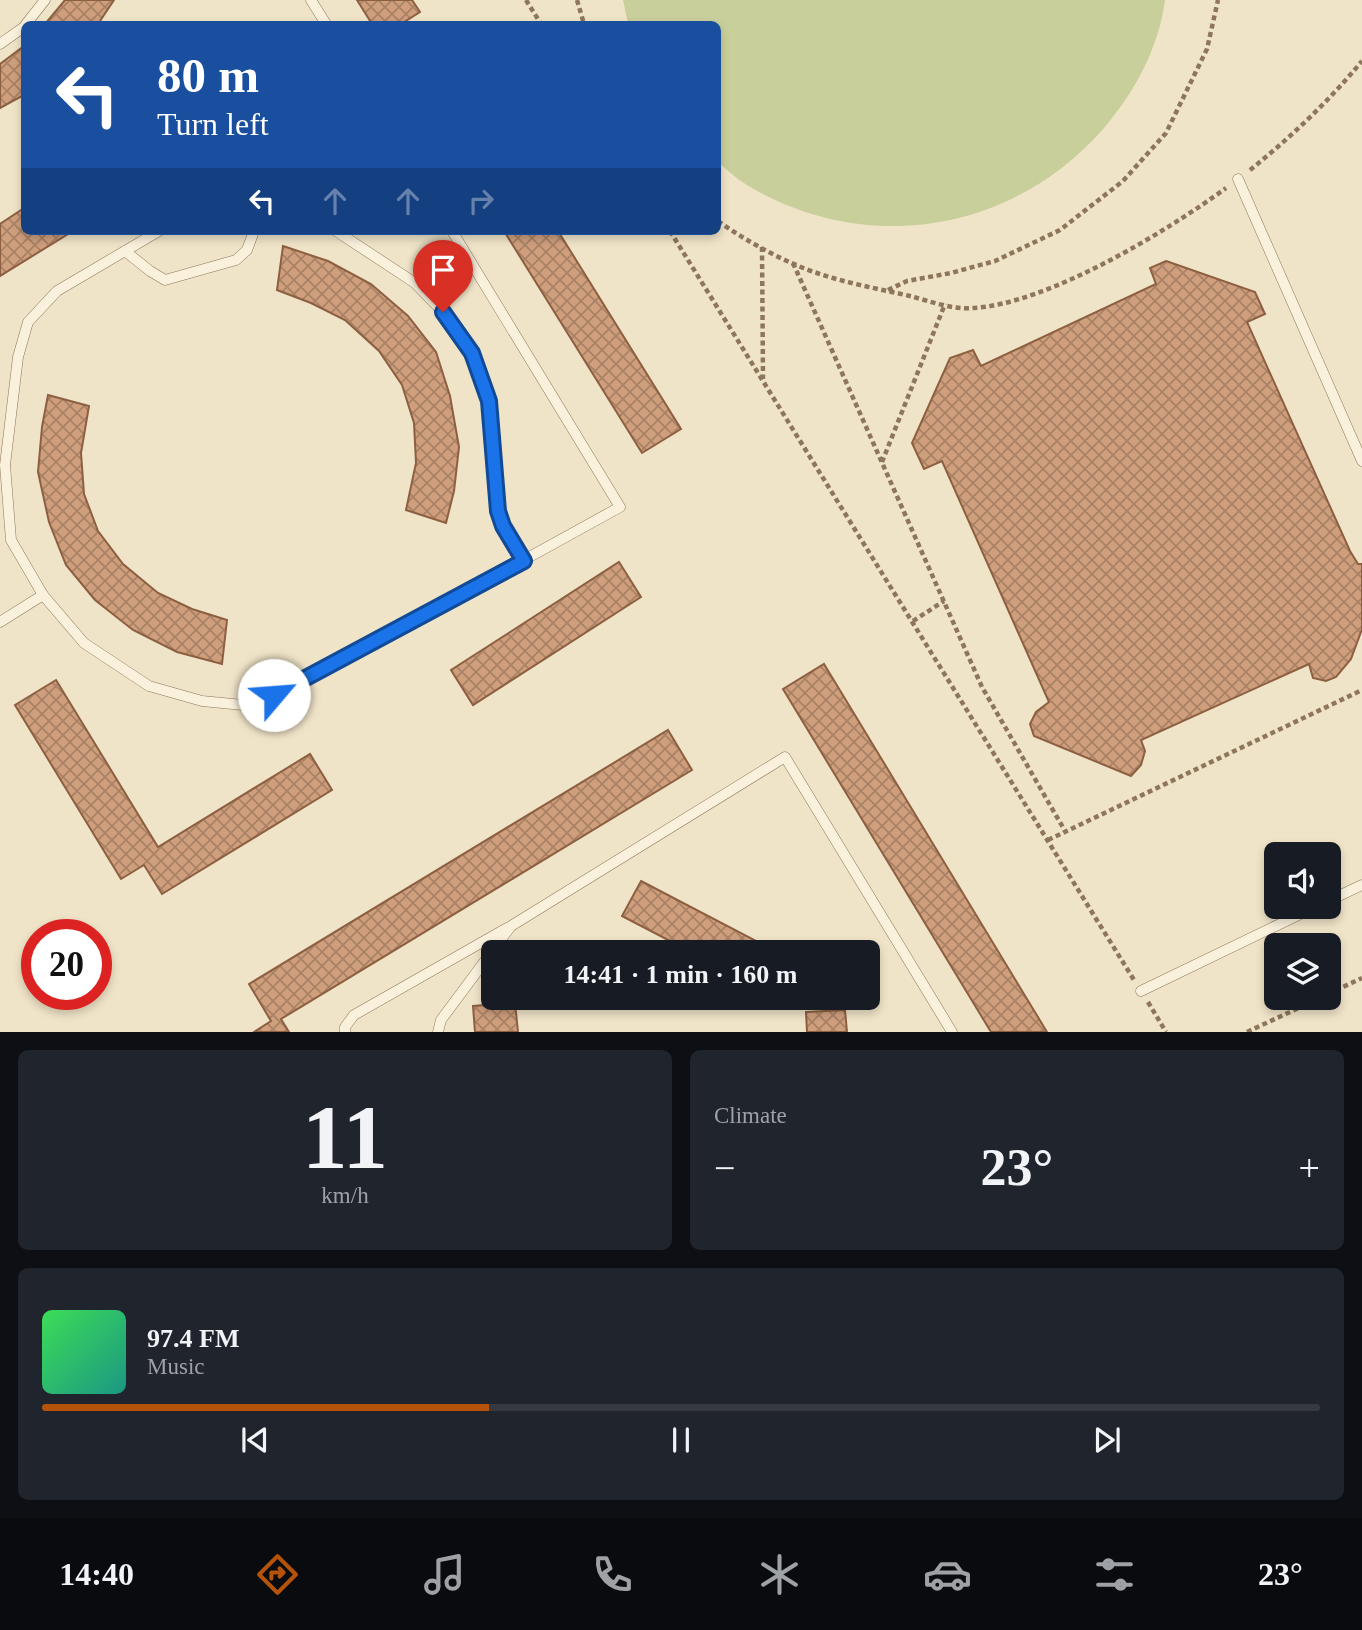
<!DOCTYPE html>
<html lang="en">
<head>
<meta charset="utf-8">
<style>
  :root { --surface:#171b24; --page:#20242c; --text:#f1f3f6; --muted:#9ea1a6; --line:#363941; --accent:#b45309 }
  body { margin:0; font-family:Georgia,serif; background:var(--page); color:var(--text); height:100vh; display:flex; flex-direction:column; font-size:26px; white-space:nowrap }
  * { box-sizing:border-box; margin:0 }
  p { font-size:23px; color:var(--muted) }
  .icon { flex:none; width:38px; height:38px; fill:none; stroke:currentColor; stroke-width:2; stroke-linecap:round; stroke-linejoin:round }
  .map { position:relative; height:1032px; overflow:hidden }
  .panel { display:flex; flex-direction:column; gap:18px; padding:18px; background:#0d0f14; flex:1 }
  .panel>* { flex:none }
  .banner { position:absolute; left:21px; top:21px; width:700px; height:214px; border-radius:10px; box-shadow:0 4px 10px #0003; background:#1a4fa0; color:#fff; overflow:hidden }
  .fabs { position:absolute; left:1264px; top:842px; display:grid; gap:14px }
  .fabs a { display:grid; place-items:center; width:77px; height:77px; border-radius:10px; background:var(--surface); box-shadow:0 4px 10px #0003; font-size:35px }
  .speed { position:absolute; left:21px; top:919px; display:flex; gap:14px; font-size:35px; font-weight:700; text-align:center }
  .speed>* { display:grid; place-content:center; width:91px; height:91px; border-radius:50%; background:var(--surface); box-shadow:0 4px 10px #0003; line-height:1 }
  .speed .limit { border:10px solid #d22; background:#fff; color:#111 }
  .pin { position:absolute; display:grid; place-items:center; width:60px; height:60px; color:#fff; margin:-72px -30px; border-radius:50% 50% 50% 0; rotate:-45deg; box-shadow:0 0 7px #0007 }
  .pin .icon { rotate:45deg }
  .me { position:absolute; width:77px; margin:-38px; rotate:63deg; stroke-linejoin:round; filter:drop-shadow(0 0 5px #0008) }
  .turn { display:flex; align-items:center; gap:24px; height:147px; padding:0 21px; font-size:32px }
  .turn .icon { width:91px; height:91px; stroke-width:2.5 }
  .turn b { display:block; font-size:49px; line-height:60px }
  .lanes { display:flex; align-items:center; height:66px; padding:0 21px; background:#0003; justify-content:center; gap:35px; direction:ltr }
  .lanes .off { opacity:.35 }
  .big { font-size:52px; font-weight:600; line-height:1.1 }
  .panel .card { flex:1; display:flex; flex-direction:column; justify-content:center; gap:10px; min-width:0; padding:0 24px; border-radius:10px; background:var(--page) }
  .panel .dial { align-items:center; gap:0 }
  .dial b { font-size:91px; line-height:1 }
  .song { display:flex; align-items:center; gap:21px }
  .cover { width:84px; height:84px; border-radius:10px; background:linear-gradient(135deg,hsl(130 70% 55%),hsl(170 70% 35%)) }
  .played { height:7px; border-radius:4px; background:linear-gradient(90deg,var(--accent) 35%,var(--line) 35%) }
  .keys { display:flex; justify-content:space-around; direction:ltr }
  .heat { display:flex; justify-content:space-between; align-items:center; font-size:38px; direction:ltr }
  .panel .tiles { flex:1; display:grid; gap:18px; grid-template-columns:1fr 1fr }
  .card:last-child { grid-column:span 2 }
  .trip { position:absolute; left:481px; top:940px; width:399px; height:70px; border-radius:10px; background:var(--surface); box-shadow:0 4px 10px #0003; font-weight:600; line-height:70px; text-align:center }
  .menu { display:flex; height:112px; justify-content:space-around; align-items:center; background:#090b0e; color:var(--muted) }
  .menu .icon { width:49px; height:49px }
  .menu .current { color:var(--accent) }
  .menu b { font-size:32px; color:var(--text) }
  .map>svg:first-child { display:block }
</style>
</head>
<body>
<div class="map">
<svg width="1362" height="1032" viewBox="0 0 1362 1032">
  <defs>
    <pattern id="building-cross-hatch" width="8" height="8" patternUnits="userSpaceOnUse" patternTransform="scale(1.75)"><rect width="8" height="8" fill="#cf9f7d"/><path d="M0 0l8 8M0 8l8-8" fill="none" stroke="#a98266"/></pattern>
  </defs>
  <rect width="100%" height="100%" fill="#f0e4c8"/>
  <path fill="#c9cf9b" d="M623,0H1165C1159,47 1135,92 1104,128C1014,232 866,257 747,185C737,179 727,170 718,162V24H628Z"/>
  <g fill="url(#building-cross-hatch)" stroke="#8d5f41" stroke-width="2">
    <path d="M65,0H114L98,24H45Z"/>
    <path d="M357,0H412L420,12L401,24H372Z"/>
    <path d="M24,46V95L0,108V64Z"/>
    <path d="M24,208V231H73L0,276V224Z"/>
    <path d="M504,231H558L681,429L642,453Z"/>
    <path d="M283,246L328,261L371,284L408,316L436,352L450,396L459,447L454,491L446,523L406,510L416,463L414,423L402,385L379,351L345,320L311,303L277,290Z"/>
    <path d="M1166,261L1255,292L1265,314L1247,322L1350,551L1358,564H1362V629L1351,659L1336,677L1326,681L1313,678L1309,664L1141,740L1145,751L1141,765L1131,776L1034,736L1030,724L1036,712L1049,702L942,461L924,469L912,443L950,358L973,350L981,366L1156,284L1150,268Z"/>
    <path d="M48,395L89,406L81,453L84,494L98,531L123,564L158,593L192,609L227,620L222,664L177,652L133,630L95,600L66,565L49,522L38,472L42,427Z"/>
    <path d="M619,562L641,597L473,705L451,670Z"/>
    <path d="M824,664L1047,1032H991L783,689Z"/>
    <path d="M56,680L158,847L310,754L332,790L162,894L144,865L121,879L15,705Z"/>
    <path d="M668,730L692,770L281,1019L289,1032H254L271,1021L249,984Z"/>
    <path d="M641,881L777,952H691L622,916Z"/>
    <path d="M779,998H803L798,1008Z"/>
    <path d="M515,1003L518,1032H475L473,1006Z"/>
    <path d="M845,1010L847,1032H807L806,1012Z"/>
  </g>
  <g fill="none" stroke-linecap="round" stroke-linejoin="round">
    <g stroke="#8d765c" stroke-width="11">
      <g id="service">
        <path d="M311,0L326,24"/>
        <path d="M26,24L45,0"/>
        <path d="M0,44L24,27"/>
        <path d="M1238,179L1362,461"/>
        <path d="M159,231L57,291L28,322L18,357L5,465L11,540L43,595L84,643L149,686L202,701L253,706L357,652L620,507L452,231"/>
        <path d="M336,231L415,283L443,312L472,353L489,401L498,511L503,526L524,561"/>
        <path d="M125,251L150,271L165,280L236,260L247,250L254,231"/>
        <path d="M0,622L43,595"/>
        <path d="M1328,901L1362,885"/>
        <path d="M1141,991L1317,906"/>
        <path d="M345,1032V1027L354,1015L507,928"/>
        <path d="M438,1032L441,1020L511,926L785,757L952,1032"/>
      </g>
    </g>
    <g stroke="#8d765c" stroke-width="4.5" stroke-dasharray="5 3.5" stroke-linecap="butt">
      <path d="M526,0L541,24"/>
      <path d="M577,0L584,24"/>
      <path d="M1250,170C1290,138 1329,101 1362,61"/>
      <path d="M718,221C746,241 784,262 817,273C846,283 879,289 910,296C929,301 953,310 973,308C1047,304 1166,232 1226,188"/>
      <path d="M670,231L1134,980"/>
      <path d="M762,247L763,379"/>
      <path d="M793,263L982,687L1065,831"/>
      <path d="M888,290L907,281L951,273L995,261L1060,230L1123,181L1166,133L1207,49L1218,0"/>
      <path d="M882,462L945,304"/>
      <path d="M913,621L944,601"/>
      <path d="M1048,840L1362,690"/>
      <path d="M1328,994L1362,978"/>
      <path d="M1148,1002L1166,1032"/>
      <path d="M1247,1032L1320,998"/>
    </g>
    <use href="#service" stroke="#faf1dc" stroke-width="10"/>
  </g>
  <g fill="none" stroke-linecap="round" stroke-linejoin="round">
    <g stroke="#114b97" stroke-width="18">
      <path id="route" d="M274,695L524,561L503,526L498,511L489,401L472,353L443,312"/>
    </g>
    <use href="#route" stroke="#1a73e8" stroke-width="12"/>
  </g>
</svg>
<div class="fabs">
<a><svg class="icon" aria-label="sound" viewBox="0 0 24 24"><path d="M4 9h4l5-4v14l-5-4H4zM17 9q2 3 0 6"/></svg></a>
<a><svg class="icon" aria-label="layers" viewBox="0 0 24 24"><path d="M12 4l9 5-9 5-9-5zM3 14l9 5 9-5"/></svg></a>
</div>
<div class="speed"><div class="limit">20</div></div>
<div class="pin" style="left:443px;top:312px;background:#d93025"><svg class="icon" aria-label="arrive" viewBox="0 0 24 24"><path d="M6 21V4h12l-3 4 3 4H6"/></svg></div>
<svg class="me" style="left:274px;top:695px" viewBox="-20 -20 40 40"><circle r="19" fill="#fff"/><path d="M0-13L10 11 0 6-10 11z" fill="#1a73e8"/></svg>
<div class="trip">14:41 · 1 min · 160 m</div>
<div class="banner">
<div class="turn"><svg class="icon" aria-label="left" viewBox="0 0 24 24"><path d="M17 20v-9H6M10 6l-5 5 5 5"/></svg><div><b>80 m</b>Turn left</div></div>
<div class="lanes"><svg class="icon" aria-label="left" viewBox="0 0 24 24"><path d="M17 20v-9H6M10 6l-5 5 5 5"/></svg><svg class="icon off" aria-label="ahead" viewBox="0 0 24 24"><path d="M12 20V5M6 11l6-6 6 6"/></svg><svg class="icon off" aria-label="ahead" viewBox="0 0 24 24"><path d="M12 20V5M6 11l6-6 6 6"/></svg><svg class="icon off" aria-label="right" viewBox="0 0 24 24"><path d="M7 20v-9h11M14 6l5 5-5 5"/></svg></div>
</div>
</div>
<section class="panel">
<div class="tiles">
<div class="card dial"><b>11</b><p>km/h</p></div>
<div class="card"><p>Climate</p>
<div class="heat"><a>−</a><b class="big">23°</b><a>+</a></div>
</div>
<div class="card">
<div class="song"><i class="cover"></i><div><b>97.4 FM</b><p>Music</p></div></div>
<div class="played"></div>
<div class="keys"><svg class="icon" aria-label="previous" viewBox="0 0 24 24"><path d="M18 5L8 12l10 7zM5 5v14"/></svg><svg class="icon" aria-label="pause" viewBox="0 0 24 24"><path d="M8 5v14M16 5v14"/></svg><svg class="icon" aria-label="next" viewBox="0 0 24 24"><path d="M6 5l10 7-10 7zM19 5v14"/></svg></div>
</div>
</div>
</section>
<nav class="menu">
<b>14:40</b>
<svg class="icon current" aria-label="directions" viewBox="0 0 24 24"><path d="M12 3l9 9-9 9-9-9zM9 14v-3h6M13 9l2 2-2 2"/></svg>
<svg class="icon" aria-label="music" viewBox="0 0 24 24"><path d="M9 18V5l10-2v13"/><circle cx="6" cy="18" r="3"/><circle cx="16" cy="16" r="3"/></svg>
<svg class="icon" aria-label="phone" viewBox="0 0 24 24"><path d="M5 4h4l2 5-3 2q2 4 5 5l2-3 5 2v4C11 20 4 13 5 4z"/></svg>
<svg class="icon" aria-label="climate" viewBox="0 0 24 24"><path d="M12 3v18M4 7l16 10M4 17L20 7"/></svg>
<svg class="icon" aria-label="car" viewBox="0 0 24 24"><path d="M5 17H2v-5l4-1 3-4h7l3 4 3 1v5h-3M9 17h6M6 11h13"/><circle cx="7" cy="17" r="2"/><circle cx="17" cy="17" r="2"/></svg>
<svg class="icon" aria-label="filters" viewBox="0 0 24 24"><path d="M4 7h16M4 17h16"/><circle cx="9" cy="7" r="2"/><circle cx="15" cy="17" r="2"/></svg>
<b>23°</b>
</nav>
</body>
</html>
